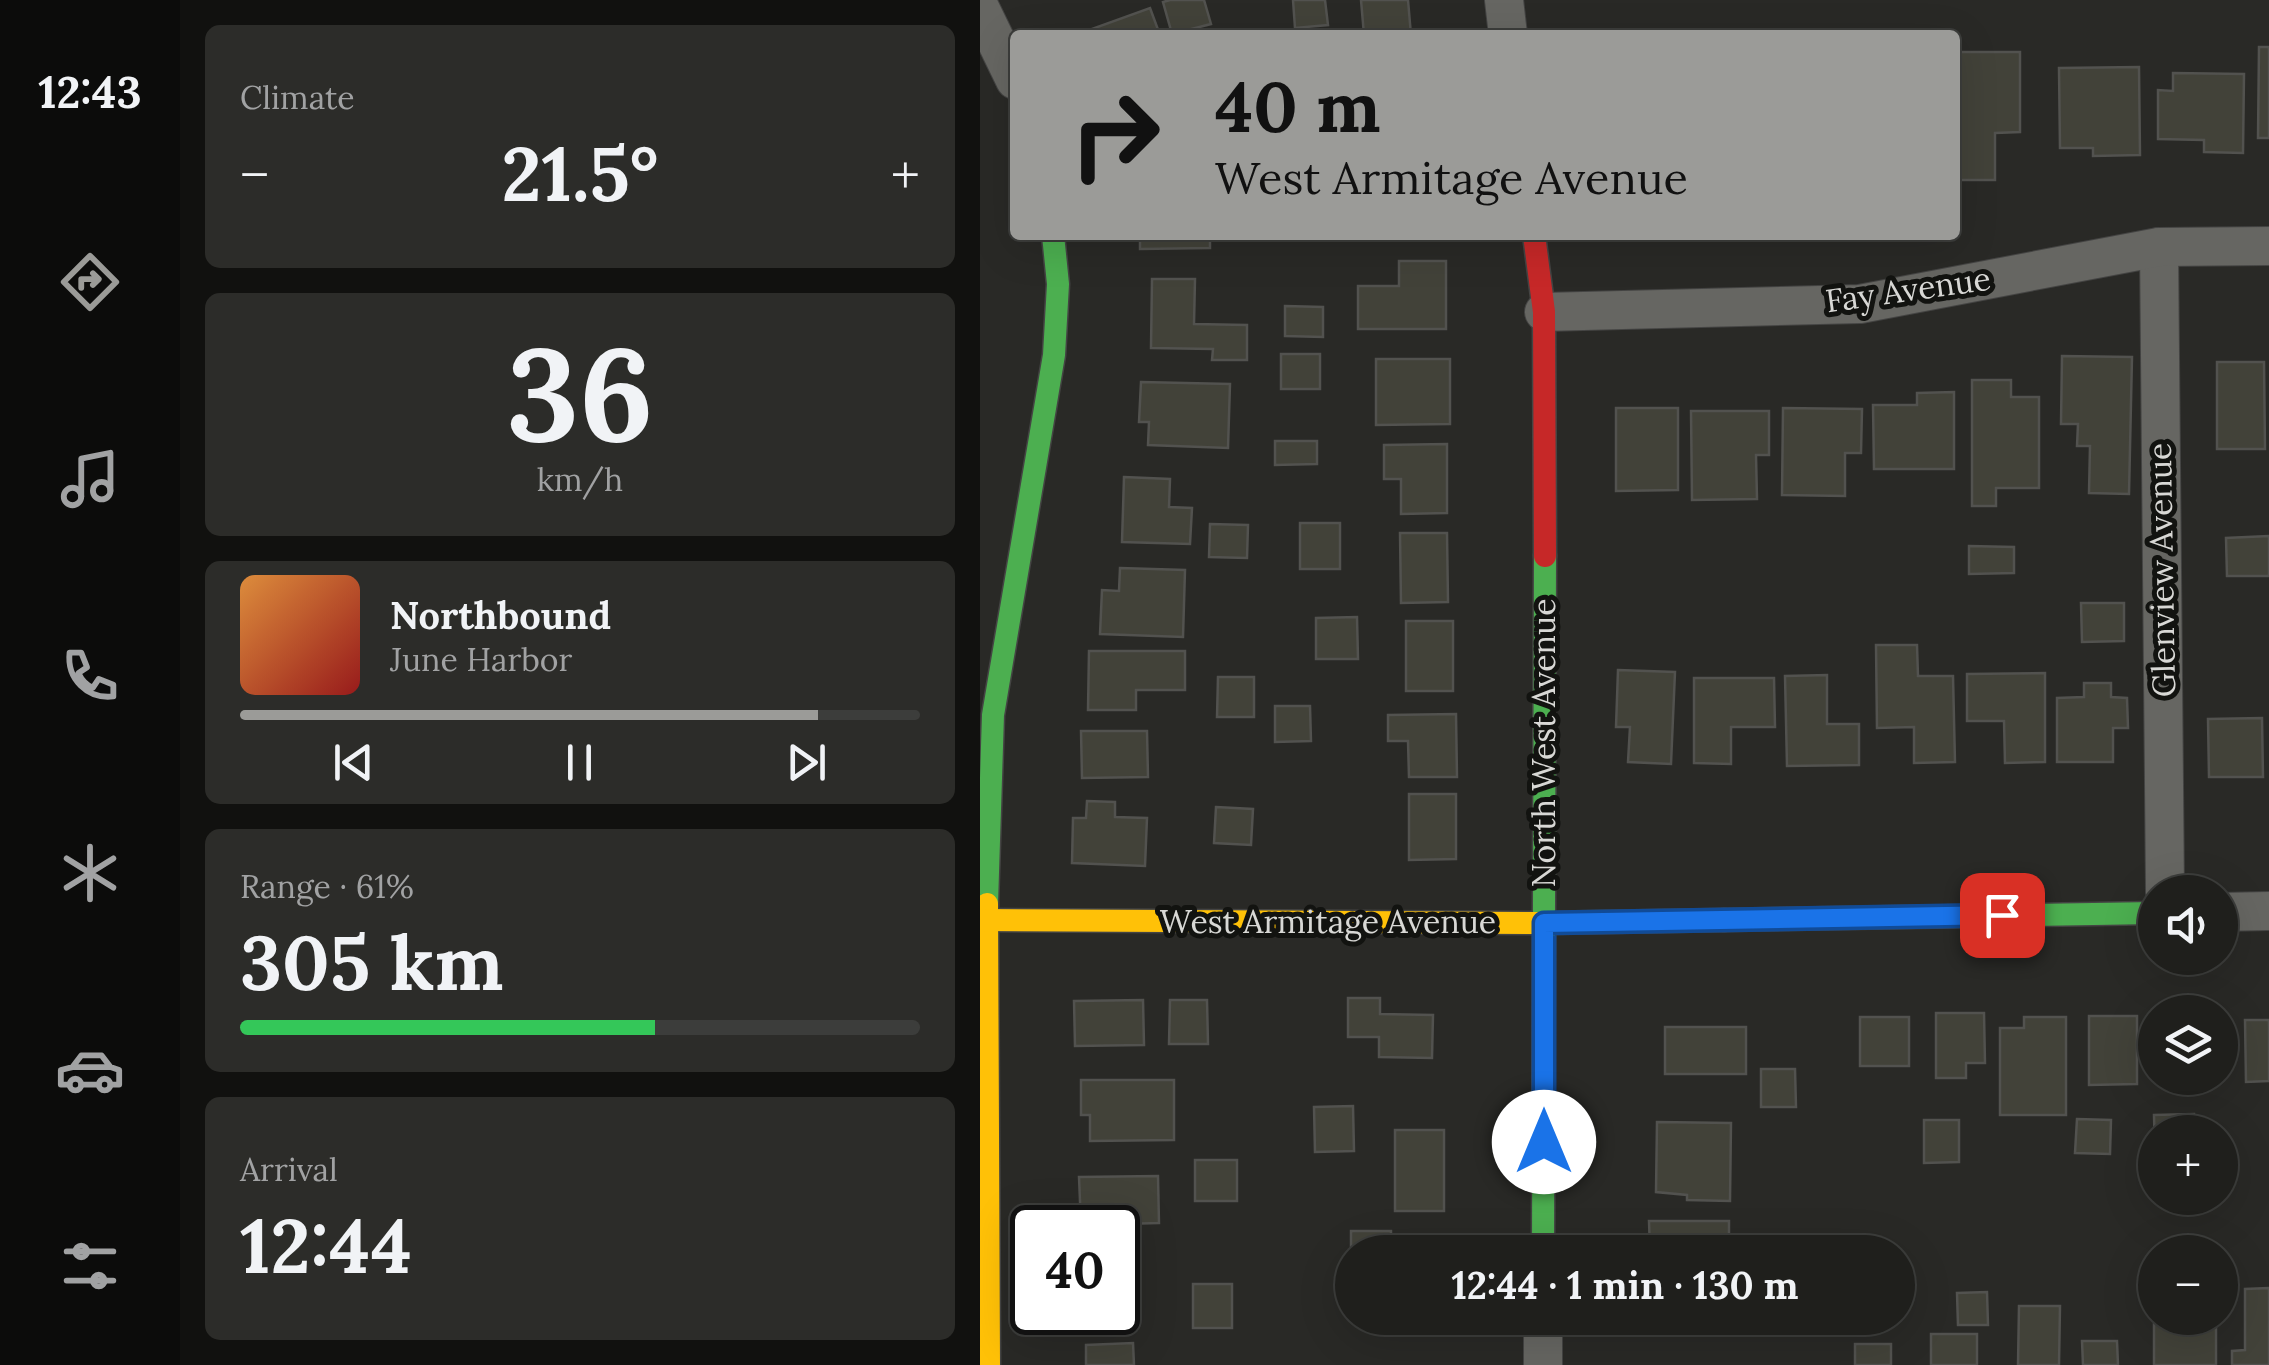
<!DOCTYPE html>
<html lang="en">
<head>
<meta charset="utf-8">
<style>
  :root { --surface:#1f1f1c; --page:#2c2c29; --text:#f1f3f6; --muted:#a1a2a3; --line:#3c3d3b; --accent:#9b9b98 }
  body { margin:0; font-family:Lora,serif; background:var(--page); color:var(--text); height:100vh; display:flex; flex-direction:column; font-size:38px; white-space:nowrap }
  * { box-sizing:border-box; margin:0 }
  p { font-size:32px; color:var(--muted) }
  .icon { flex:none; width:55px; height:55px; fill:none; stroke:currentColor; stroke-width:2; stroke-linecap:round; stroke-linejoin:round }
  .map { position:relative; flex:1; overflow:hidden }
  .details { display:flex; flex-direction:column; gap:25px; padding:25px; background:#11110f; width:800px }
  .details>* { flex:none }
  .top-card { position:absolute; left:30px; top:30px; width:950px; height:210px; border-radius:10px; box-shadow:0 10px 40px #0002,0 0 0 2px var(--line); background:#9b9b98; color:#111; overflow:hidden }
  .controls { position:absolute; left:1158px; top:875px; display:grid; gap:20px }
  .controls a { display:grid; place-items:center; width:100px; height:100px; border-radius:50%; background:var(--surface); box-shadow:0 10px 40px #0002,0 0 0 2px var(--line); font-size:50px }
  .speed { position:absolute; left:30px; top:1205px; display:flex; gap:20px; font-size:50px; font-weight:700; text-align:center }
  .speed>* { display:grid; place-content:center; width:130px; height:130px; border-radius:50%; background:var(--surface); box-shadow:0 10px 40px #0002,0 0 0 2px var(--line); line-height:1 }
  .speed .limit { border:5px solid #111; border-radius:15px; background:#fff; color:#111 }
  .pin { position:absolute; display:grid; place-items:center; width:85px; height:85px; color:#fff; margin:-42px; border-radius:20px; box-shadow:0 5px 15px #0006 }
  .me { position:absolute; width:110px; margin:-55px; rotate:0deg; stroke-linejoin:round; filter:drop-shadow(0 0 8px #0008) }
  .turn { display:flex; align-items:center; gap:35px; height:210px; padding:0 40px; font-size:45px }
  .turn .icon { width:130px; height:130px; stroke-width:2.5 }
  .turn b { display:block; font-size:70px; line-height:85px }
  .big { font-size:75px; font-weight:800; line-height:1.1 }
  .details .widget { flex:1; display:flex; flex-direction:column; justify-content:center; gap:15px; min-width:0; padding:0 35px; border-radius:15px; background:var(--page) }
  .details .dial { align-items:center; gap:0 }
  .dial b { font-size:130px; line-height:1 }
  .song { display:flex; align-items:center; gap:30px }
  .cover { width:120px; height:120px; border-radius:15px; background:linear-gradient(135deg,hsl(30 70% 55%),hsl(0 70% 35%)) }
  .played { height:10px; border-radius:5px; background:linear-gradient(90deg,var(--accent) 85%,var(--line) 85%) }
  .keys { display:flex; justify-content:space-around; direction:ltr }
  .heat { display:flex; justify-content:space-between; align-items:center; font-size:55px; direction:ltr }
  .charge { height:15px; border-radius:8px; background:linear-gradient(90deg,#34c759 61%,var(--line) 0) }
  .trip { position:absolute; left:355px; top:1235px; width:580px; height:100px; border-radius:50px; background:var(--surface); box-shadow:0 10px 40px #0002,0 0 0 2px var(--line); font-weight:800; line-height:100px; text-align:center }
  main { display:flex; flex:1; min-height:0 }
  .tab-bar { display:flex; flex-direction:column; width:180px; justify-content:space-around; align-items:center; background:#0c0c0b; color:var(--muted) }
  .tab-bar .icon { width:70px; height:70px }
  .tab-bar .selected { color:var(--accent) }
  .tab-bar b { font-size:45px; color:var(--text) }
  .map>svg:first-child { display:block }
</style>
</head>
<body>
<main>
<nav class="tab-bar">
<b>12:43</b>
<svg class="icon selected" aria-label="directions" viewBox="0 0 24 24"><path d="M12 3l9 9-9 9-9-9zM9 14v-3h6M13 9l2 2-2 2"/></svg>
<svg class="icon" aria-label="music" viewBox="0 0 24 24"><path d="M9 18V5l10-2v13"/><circle cx="6" cy="18" r="3"/><circle cx="16" cy="16" r="3"/></svg>
<svg class="icon" aria-label="phone" viewBox="0 0 24 24"><path d="M5 4h4l2 5-3 2q2 4 5 5l2-3 5 2v4C11 20 4 13 5 4z"/></svg>
<svg class="icon" aria-label="climate" viewBox="0 0 24 24"><path d="M12 3v18M4 7l16 10M4 17L20 7"/></svg>
<svg class="icon" aria-label="car" viewBox="0 0 24 24"><path d="M5 17H2v-5l4-1 3-4h7l3 4 3 1v5h-3M9 17h6M6 11h13"/><circle cx="7" cy="17" r="2"/><circle cx="17" cy="17" r="2"/></svg>
<svg class="icon" aria-label="filters" viewBox="0 0 24 24"><path d="M4 7h16M4 17h16"/><circle cx="9" cy="7" r="2"/><circle cx="15" cy="17" r="2"/></svg>
</nav>
<section class="details">
<div class="widget"><p>Climate</p>
<div class="heat"><a>−</a><b class="big">21.5°</b><a>+</a></div>
</div>
<div class="widget dial"><b>36</b><p>km/h</p></div>
<div class="widget">
<div class="song"><i class="cover"></i><div><b>Northbound</b><p>June Harbor</p></div></div>
<div class="played"></div>
<div class="keys"><svg class="icon" aria-label="previous" viewBox="0 0 24 24"><path d="M18 5L8 12l10 7zM5 5v14"/></svg><svg class="icon" aria-label="pause" viewBox="0 0 24 24"><path d="M8 5v14M16 5v14"/></svg><svg class="icon" aria-label="next" viewBox="0 0 24 24"><path d="M6 5l10 7-10 7zM19 5v14"/></svg></div>
</div>
<div class="widget"><p>Range · 61%</p><b class="big">305 km</b><div class="charge"></div></div>
<div class="widget"><p>Arrival</p><b class="big">12:44</b></div>
</section>
<div class="map">
<svg width="1289" height="1365" viewBox="0 0 1289 1365">
  <rect width="100%" height="100%" fill="#292926"/>
  <g fill="#424239" stroke="#52524f" stroke-width="2.5">
    <path d="M190,0H224L231,24L192,34L183,2Z"/>
    <path d="M313,0H345L348,25L315,28Z"/>
    <path d="M381,0H428L431,35H384Z"/>
    <path d="M170,8L180,35H110L109,30Z"/>
    <path d="M1279,47H1289V138H1278Z"/>
    <path d="M977,52H1040V132L1015,133V180H977Z"/>
    <path d="M1159,67L1160,155L1113,156V148H1080L1079,68Z"/>
    <path d="M1193,73L1264,74L1263,153L1224,152V140L1178,139V90L1193,91Z"/>
    <path d="M160,235H230V248L160,249Z"/>
    <path d="M419,261H466V329H378V286H419Z"/>
    <path d="M172,279H215L214,324L267,325V360H232L233,349L171,348Z"/>
    <path d="M305,306L343,307V337L305,336Z"/>
    <rect x="301" y="354" width="39" height="35"/>
    <path d="M1082,356L1152,357L1149,494L1109,493L1110,446H1097L1098,424H1081Z"/>
    <path d="M396,359H470V424L396,425Z"/>
    <path d="M1237,362H1284L1285,449H1237Z"/>
    <path d="M992,380H1031V397H1059V488H1016V506H992Z"/>
    <path d="M161,382L250,384L248,448L168,445L169,422H159Z"/>
    <path d="M974,392V469H894L893,405H937V393Z"/>
    <path d="M636,408H698V490L636,491Z"/>
    <path d="M803,408L882,409L881,453H865V496L802,495Z"/>
    <path d="M711,411H789V455H776L777,499L712,500Z"/>
    <path d="M295,441H337V464L295,465Z"/>
    <path d="M467,444V513L421,514V479H404V445Z"/>
    <path d="M144,477L190,479L189,507L212,508L210,544L142,542Z"/>
    <rect x="320" y="523" width="40" height="46"/>
    <path d="M230,524L268,525L267,558L229,557Z"/>
    <path d="M420,533H467L468,602L421,603Z"/>
    <path d="M1289,536V576H1247L1246,538Z"/>
    <path d="M989,546L1034,547V573L989,574Z"/>
    <path d="M140,568L205,570L203,637L120,634L122,590L139,591Z"/>
    <path d="M1101,603H1144V641L1102,642Z"/>
    <path d="M377,617L378,659H336V618Z"/>
    <rect x="426" y="621" width="47" height="70"/>
    <path d="M896,645H937L938,676H973L975,762L934,763V727L897,728Z"/>
    <path d="M109,651H205V690H156V710H108Z"/>
    <path d="M638,670L695,672L691,764L648,762L650,727H636Z"/>
    <path d="M1065,673V762L1025,763L1024,721H987V674Z"/>
    <path d="M847,675V724H879V765L807,766L805,676Z"/>
    <path d="M238,677H274V717H237Z"/>
    <path d="M714,678H794L795,727H751V764L714,763Z"/>
    <path d="M1104,683H1131V697L1147,698L1148,728H1133V762H1077V698L1104,697Z"/>
    <path d="M295,706H330L331,741L295,742Z"/>
    <path d="M476,714L477,777H429L428,741H408V715Z"/>
    <path d="M1282,718L1283,777H1229L1228,719Z"/>
    <path d="M101,731H167L168,777L102,778Z"/>
    <path d="M429,794H476V859L429,860Z"/>
    <path d="M107,801L135,802V817L167,818L165,866L92,863L93,818H106Z"/>
    <path d="M236,807L273,809L271,845L234,843Z"/>
    <path d="M368,998H400V1014L453,1015L452,1058L399,1057V1037H368Z"/>
    <path d="M163,1000L164,1045L95,1046L94,1001Z"/>
    <path d="M190,1000H227L228,1044H189Z"/>
    <path d="M956,1013H1004L1005,1063H986V1078H956Z"/>
    <path d="M1109,1016H1157V1084L1109,1085Z"/>
    <rect x="880" y="1017" width="49" height="49"/>
    <path d="M1044,1017H1086V1115H1020V1028H1044Z"/>
    <path d="M1265,1020H1289V1081L1266,1082Z"/>
    <rect x="685" y="1027" width="81" height="47"/>
    <path d="M781,1069H815L816,1107H781Z"/>
    <path d="M101,1080H194V1140L110,1141V1115H101Z"/>
    <path d="M373,1106L374,1151L335,1152L334,1107Z"/>
    <path d="M1214,1114L1215,1132H1175V1156L1174,1115Z"/>
    <path d="M1097,1119L1131,1120L1130,1154L1095,1153Z"/>
    <path d="M944,1120H979V1162L944,1163Z"/>
    <path d="M677,1122L751,1123L750,1201L707,1200V1195L676,1192Z"/>
    <rect x="415" y="1130" width="49" height="81"/>
    <rect x="215" y="1160" width="42" height="41"/>
    <path d="M178,1176L179,1223L101,1225L99,1177Z"/>
    <path d="M669,1221H749V1252H670Z"/>
    <path d="M371,1231H411V1252H372L371,1261Z"/>
    <rect x="783" y="1243" width="41" height="9"/>
    <path d="M138,1254H150L151,1318H104L103,1312H138Z"/>
    <rect x="213" y="1284" width="39" height="44"/>
    <path d="M1289,1288V1365H1252V1351L1265,1350V1289Z"/>
    <path d="M1007,1292L1008,1325H978L977,1293Z"/>
    <path d="M1039,1306H1080L1079,1365H1038Z"/>
    <rect x="424" y="1318" width="47" height="10"/>
    <rect x="1174" y="1321" width="62" height="44"/>
    <rect x="951" y="1334" width="46" height="31"/>
    <path d="M1102,1341H1137L1138,1365H1103Z"/>
    <path d="M153,1343L154,1365H106V1345Z"/>
    <rect x="875" y="1344" width="36" height="21"/>
  </g>
  <g fill="none" stroke-linecap="round" stroke-linejoin="round">
    <g stroke="#444443" stroke-width="40">
      <g id="street">
        <path d="M524,0L528,35"/>
        <path d="M0,8L35,80"/>
        <path d="M1179,247L1185,892"/>
        <path d="M564,312L880,304L1179,247L1289,246"/>
        <path d="M1240,912L1289,911"/>
        <path d="M563,1365V1318"/>
      </g>
    </g>
    <g stroke="#444443" stroke-width="25">
      <g id="fast">
        <path d="M7,904L13,715L74,355L78,284L73,235"/>
        <path d="M744,920L1175,913"/>
        <path d="M563,1252L565,556"/>
      </g>
    </g>
    <g stroke="#444443" stroke-width="25">
      <g id="slow">
        <path d="M7,904L9,1365"/>
        <path d="M0,920L564,923L744,920"/>
      </g>
    </g>
    <g stroke="#444443" stroke-width="25">
      <path id="jam" d="M554,235L564,312L565,556"/>
    </g>
    <use href="#street" stroke="#666662" stroke-width="38"/>
    <use href="#fast" stroke="#4caf50" stroke-width="22"/>
    <use href="#slow" stroke="#ffc107" stroke-width="22"/>
    <use href="#jam" stroke="#c62828" stroke-width="22"/>
  </g>
  <g fill="none" stroke-linecap="round" stroke-linejoin="round">
    <g stroke="#114b97" stroke-width="25">
      <path id="route" d="M564,1142V923L1022,915"/>
    </g>
    <use href="#route" stroke="#1a73e8" stroke-width="18"/>
  </g>
  <g text-anchor="middle" stroke-width="10" stroke-linejoin="round" paint-order="stroke">
    <g font-size="32" fill="#d8d8d5" stroke="#121310">
      <text transform="translate(928 290) rotate(-8)" y="11">Fay Avenue</text>
      <text transform="translate(1182 570) rotate(-91)" y="11">Glenview Avenue</text>
      <text transform="translate(564 743) rotate(-90)" y="11">North West Avenue</text>
      <text x="348" y="933">West Armitage Avenue</text>
    </g>
  </g>
</svg>
<div class="controls">
<a><svg class="icon" aria-label="sound" viewBox="0 0 24 24"><path d="M4 9h4l5-4v14l-5-4H4zM17 9q2 3 0 6"/></svg></a>
<a><svg class="icon" aria-label="layers" viewBox="0 0 24 24"><path d="M12 4l9 5-9 5-9-5zM3 14l9 5 9-5"/></svg></a>
<a>+</a>
<a>−</a>
</div>
<div class="speed"><div class="limit">40</div></div>
<div class="pin" style="left:1022px;top:915px;background:#d93025"><svg class="icon" aria-label="arrive" viewBox="0 0 24 24"><path d="M6 21V4h12l-3 4 3 4H6"/></svg></div>
<svg class="me" style="left:564px;top:1142px" viewBox="-20 -20 40 40"><circle r="19" fill="#fff"/><path d="M0-13L10 11 0 6-10 11z" fill="#1a73e8"/></svg>
<div class="trip">12:44 · 1 min · 130 m</div>
<div class="top-card">
<div class="turn"><svg class="icon" aria-label="right" viewBox="0 0 24 24"><path d="M7 20v-9h11M14 6l5 5-5 5"/></svg><div><b>40 m</b>West Armitage Avenue</div></div>
</div>
</div>
</main>
</body>
</html>
